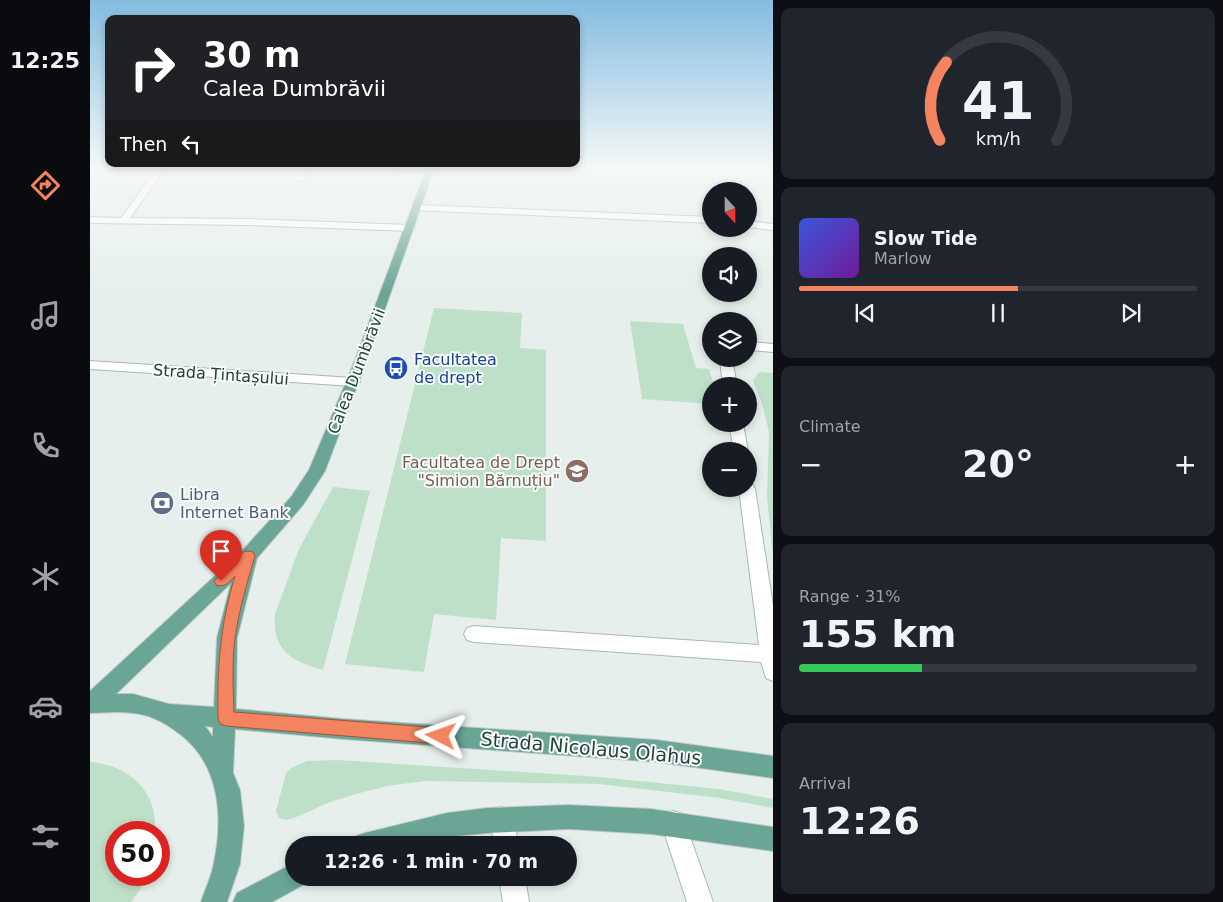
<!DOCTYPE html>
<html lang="en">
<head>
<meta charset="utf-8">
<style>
  :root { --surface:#171b24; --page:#20242c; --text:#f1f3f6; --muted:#9ea1a6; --line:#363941; --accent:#f4845f }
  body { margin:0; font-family:"DejaVu Sans",sans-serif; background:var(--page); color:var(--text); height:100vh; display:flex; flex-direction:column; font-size:19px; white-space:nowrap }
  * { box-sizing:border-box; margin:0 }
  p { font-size:16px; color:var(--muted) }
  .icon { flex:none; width:28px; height:28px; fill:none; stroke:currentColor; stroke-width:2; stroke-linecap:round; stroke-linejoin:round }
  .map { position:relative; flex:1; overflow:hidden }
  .drawer { display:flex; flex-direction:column; gap:8px; padding:8px; background:#0d0f14; width:450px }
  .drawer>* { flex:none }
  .banner { position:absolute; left:15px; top:15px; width:475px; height:152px; border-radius:10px; box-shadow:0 2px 8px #0003; background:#202124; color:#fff; overflow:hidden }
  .needle { width:32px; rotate:159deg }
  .buttons { position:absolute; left:612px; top:182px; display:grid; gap:10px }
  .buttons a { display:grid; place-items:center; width:55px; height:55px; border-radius:50%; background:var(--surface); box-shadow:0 2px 8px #0003; font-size:25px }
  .speed { position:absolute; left:15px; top:821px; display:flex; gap:10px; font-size:25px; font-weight:700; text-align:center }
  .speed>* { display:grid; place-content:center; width:65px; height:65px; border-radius:50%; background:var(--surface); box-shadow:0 2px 8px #0003; line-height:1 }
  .speed .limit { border:8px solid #d22; background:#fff; color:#111 }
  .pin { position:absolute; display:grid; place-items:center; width:42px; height:42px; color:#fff; margin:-51px -21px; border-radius:50% 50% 50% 0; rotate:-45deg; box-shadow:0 0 5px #0007 }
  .pin .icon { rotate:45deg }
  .me { position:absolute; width:55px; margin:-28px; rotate:274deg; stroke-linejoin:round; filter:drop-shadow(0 0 4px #0008) }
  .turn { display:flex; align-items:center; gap:18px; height:105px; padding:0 15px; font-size:22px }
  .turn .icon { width:65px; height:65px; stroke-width:2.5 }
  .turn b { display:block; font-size:35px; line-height:42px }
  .then { display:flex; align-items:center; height:48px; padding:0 15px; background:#0003; gap:10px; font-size:19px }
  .big { font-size:38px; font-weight:800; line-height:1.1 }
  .drawer .tile { flex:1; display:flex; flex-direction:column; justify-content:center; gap:8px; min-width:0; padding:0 18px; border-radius:10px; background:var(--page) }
  .drawer .dial { align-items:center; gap:0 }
  .dial svg { height:130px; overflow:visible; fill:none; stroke:var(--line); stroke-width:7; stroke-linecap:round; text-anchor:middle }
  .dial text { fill:var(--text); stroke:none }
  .song { display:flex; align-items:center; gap:15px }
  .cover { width:60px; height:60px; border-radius:8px; background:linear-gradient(135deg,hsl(230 70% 55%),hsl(280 70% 35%)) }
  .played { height:5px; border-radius:2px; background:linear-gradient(90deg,var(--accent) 55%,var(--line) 55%) }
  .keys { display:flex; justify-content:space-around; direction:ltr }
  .heat { display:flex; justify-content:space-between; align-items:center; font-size:28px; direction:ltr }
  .charge { height:8px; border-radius:4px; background:linear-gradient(90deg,#34c759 31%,var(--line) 0) }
  .trip { position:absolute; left:195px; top:836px; width:292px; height:50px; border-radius:25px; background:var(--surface); box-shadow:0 2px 8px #0003; font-weight:800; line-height:50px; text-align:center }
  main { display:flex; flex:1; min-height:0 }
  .menu { display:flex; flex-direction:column; width:90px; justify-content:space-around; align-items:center; background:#090b0e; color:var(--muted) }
  .menu .icon { width:35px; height:35px }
  .menu .selected { color:var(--accent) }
  .menu b { font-size:22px; color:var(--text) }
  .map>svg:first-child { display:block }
</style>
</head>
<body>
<main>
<nav class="menu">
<b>12:25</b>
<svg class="icon selected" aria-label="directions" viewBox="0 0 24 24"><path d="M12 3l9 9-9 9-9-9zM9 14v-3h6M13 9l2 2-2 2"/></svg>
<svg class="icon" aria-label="music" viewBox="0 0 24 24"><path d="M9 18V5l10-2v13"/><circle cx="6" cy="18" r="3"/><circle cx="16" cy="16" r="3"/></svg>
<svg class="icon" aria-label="phone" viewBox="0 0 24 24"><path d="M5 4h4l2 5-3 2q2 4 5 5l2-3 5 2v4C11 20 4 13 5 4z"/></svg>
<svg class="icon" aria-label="climate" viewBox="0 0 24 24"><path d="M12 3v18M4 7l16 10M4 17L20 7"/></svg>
<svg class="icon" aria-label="car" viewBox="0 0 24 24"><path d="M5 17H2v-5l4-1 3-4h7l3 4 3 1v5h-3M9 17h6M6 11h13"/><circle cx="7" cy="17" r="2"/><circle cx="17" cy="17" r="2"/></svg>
<svg class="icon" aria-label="filters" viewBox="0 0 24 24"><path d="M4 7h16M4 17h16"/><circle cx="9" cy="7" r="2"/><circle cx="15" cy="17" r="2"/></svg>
</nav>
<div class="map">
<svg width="683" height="902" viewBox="0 0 683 902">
  <rect width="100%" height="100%" fill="#e6efeb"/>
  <g fill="#bfe0c8">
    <path d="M344,308L432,313L430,348L456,350V541L411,538L406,620L344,614L334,672L255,664Z"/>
    <path d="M540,321L593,324L606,368L619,369L624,386H621V404L552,399Z"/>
    <path d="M669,372L683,373V557L677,497L679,432L672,403L663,381Z"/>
    <path d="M243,487L280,491L233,670C201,661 182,651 185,614L209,549Z"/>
    <path d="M248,760L509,777L629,789L683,799V808L630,798L508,784L335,781L297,786L270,793L240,802L204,818L196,820L189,818L186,811L196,773L201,768L217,761Z"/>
    <path d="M0,762C39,765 68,791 65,832H26V875H56L51,888L41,902H0Z"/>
  </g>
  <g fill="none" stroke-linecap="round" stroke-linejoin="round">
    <path stroke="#bfccc8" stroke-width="9" stroke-dasharray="9 4.5" stroke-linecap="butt" d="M284,167L310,168"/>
    <g stroke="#a8b8b2" stroke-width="2">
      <g id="minor">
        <path d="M68,167H76L40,218L157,219L320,225L325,228L320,231L157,225L0,223V217L31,218Z"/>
        <path d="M215,167H225L213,180H207L206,178Z"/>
        <path d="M307,167L340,168L344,170L340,172L310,170H307Z"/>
        <path d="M327,205L621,217V223L324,210V206Z"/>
        <path d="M659,221L683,224V230L659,227Z"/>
        <path d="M659,342L683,344V352L659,350Z"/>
        <path d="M630,359H642L647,386H633Z"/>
        <path d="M0,361L263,378L270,382L263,386L0,369Z"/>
        <path d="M639,424H653L658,451H644Z"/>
        <path d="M659,484L663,485L665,489L683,606V681L676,678L671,662L384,642L377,640L374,634L377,628L384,626L669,645L649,489H659Z"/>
        <path d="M411,807L420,810L429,845H405L399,819L402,810Z"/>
        <path d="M583,811L592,814L623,902H597L571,823L574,814Z"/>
        <path d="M409,878H435L439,902H413Z"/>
      </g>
    </g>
    <g stroke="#c2cac8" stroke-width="2">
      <g id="major">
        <path d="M337,167H345L274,368L235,471L213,505L167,558L147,638L146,709L253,719L567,740L683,756V778L567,762L253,739L145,729L143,773L150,790L154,826L150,864L137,902H111C115,889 122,876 124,862C134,815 129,761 87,732C74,722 58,714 42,713C28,711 14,713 0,713V691L152,551L201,497L219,470L262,368ZM141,583L127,638L124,707L79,704L43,694H26ZM115,726L123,727V737Z"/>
        <path d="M479,805L561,809L683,827V851L561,834L479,829L397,833L357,837L320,845H263L266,836L275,833L357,813L397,808Z"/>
        <path d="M204,863V878H216L213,885L182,902H143L147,893Z"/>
      </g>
    </g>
    <use href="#minor" fill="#fff" fill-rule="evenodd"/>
    <use href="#major" fill="#6aa596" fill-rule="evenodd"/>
  </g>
  <linearGradient id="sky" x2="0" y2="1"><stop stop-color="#84bce0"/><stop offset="0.57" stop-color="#f4f8f6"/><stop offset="1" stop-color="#f4f8f6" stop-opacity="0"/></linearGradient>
  <rect width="683" height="293" fill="url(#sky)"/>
  <path fill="#f4845f" stroke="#9f563e" d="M158,551L163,552L165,556C157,583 149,610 145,638C142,662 143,687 144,712L351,728L357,730L360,736L357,741L351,744L136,726L130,724L128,718C127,668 130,625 145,576C139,582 135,588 126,585L124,581L153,552Z"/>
  <defs>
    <g id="bus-disc" transform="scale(1.25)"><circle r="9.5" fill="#1a4fb4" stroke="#f7fbf9"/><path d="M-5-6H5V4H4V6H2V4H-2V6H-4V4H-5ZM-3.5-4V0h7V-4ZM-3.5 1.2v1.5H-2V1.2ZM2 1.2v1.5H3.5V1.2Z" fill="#fff"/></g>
    <g id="university-disc" transform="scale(1.25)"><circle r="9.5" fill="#8d6e63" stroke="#f7fbf9"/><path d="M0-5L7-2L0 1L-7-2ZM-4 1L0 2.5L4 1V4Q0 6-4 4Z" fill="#fff"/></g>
    <g id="bank-disc" transform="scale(1.25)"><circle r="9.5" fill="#5c6f8a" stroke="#f7fbf9"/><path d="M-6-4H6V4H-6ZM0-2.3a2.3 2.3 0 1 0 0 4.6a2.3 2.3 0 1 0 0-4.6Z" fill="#fff"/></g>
  </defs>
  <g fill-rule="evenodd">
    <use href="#bus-disc" x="306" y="368"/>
    <use href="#university-disc" x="487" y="471"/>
    <use href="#bank-disc" x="72" y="503"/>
  </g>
  <g text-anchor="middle" stroke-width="4" stroke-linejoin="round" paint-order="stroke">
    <g font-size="16" fill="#164399" stroke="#f7fbf9" text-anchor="start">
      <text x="324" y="365">Facultatea<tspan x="324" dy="18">de drept</tspan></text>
    </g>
    <g font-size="16" fill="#24423a" stroke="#f7fbf9">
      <text transform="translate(266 371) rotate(-69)" y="6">Calea Dumbrăvii</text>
      <text transform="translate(131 374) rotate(4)" y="6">Strada Țintașului</text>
    </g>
    <g font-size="16" fill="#785e54" stroke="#f7fbf9" text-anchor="end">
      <text x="470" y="468">Facultatea de Drept<tspan x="470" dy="18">"Simion Bărnuțiu"</tspan></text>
    </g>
    <g font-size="16" fill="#4e5e75" stroke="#f7fbf9" text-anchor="start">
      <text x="90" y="500">Libra<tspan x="90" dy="18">Internet Bank</tspan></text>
    </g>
    <g font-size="19" fill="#24423a" stroke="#f7fbf9">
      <text transform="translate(501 748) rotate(5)" y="7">Strada Nicolaus Olahus</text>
    </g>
  </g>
</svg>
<div class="buttons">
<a><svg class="needle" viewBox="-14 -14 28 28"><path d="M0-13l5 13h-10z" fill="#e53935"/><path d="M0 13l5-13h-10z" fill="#9ea1a6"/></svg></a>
<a><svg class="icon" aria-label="sound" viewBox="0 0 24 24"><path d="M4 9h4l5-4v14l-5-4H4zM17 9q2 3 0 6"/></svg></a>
<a><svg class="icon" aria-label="layers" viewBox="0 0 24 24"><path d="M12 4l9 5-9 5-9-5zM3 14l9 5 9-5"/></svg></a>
<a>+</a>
<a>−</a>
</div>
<div class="speed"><div class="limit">50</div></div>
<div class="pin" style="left:131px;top:581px;background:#d93025"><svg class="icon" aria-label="arrive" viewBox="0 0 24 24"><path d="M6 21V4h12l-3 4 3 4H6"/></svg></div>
<svg class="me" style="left:351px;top:736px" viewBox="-20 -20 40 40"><path d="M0-17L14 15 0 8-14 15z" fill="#f4845f" stroke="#fff" stroke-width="4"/></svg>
<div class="trip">12:26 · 1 min · 70 m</div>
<div class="banner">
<div class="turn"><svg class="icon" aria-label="right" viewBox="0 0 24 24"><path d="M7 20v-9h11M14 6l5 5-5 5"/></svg><div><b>30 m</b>Calea Dumbrăvii</div></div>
<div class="then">Then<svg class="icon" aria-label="left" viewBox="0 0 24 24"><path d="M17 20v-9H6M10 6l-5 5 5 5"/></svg></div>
</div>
</div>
<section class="drawer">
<div class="tile dial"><svg viewBox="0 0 100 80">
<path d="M14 69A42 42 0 1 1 86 69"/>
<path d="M14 69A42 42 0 0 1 18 21" stroke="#f4845f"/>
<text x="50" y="56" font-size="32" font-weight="700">41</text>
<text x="50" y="72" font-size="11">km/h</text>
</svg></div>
<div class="tile">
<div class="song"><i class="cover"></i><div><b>Slow Tide</b><p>Marlow</p></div></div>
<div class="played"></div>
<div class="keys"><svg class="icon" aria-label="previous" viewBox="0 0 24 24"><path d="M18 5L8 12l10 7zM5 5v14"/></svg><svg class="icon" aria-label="pause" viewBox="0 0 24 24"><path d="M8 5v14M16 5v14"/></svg><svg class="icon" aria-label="next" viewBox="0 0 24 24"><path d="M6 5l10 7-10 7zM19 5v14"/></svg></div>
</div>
<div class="tile"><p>Climate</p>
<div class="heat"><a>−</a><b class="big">20°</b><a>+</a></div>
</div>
<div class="tile"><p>Range · 31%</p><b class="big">155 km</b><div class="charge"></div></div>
<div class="tile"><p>Arrival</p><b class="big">12:26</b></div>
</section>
</main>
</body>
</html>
